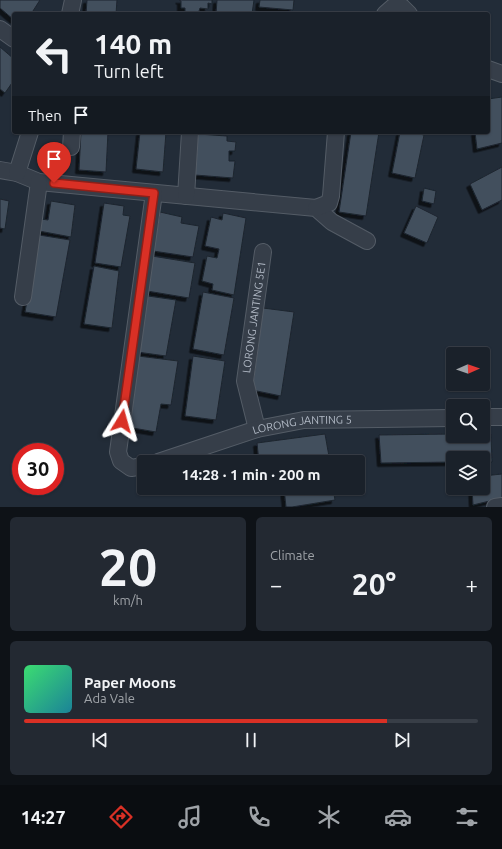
<!DOCTYPE html>
<html lang="en">
<head>
<meta charset="utf-8">
<style>
  :root { --surface:#1a212a; --page:#232932; --text:#f1f3f6; --muted:#9fa3a8; --line:#383e47; --accent:#d93025 }
  body { margin:0; font-family:Ubuntu,sans-serif; background:var(--page); color:var(--text); height:100vh; display:flex; flex-direction:column; font-size:15px; white-space:nowrap }
  * { box-sizing:border-box; margin:0 }
  p { font-size:13px; color:var(--muted) }
  .icon { flex:none; width:22px; height:22px; fill:none; stroke:currentColor; stroke-width:2; stroke-linecap:round; stroke-linejoin:round }
  .map { position:relative; height:507px; overflow:hidden }
  .sheet { display:flex; flex-direction:column; gap:10px; padding:10px; background:#0e1217; flex:1 }
  .sheet>* { flex:none }
  .hud { position:absolute; left:12px; top:12px; width:478px; height:122px; border-radius:4px; box-shadow:0 1px 3px #0004,0 0 0 1px var(--line); background:#1a212a; color:var(--text); overflow:hidden }
  .needle { width:26px; rotate:88deg }
  .fabs { position:absolute; left:446px; top:347px; display:grid; gap:8px }
  .fabs a { display:grid; place-items:center; width:44px; height:44px; border-radius:4px; background:var(--surface); box-shadow:0 1px 3px #0004,0 0 0 1px var(--line); font-size:20px }
  .speed { position:absolute; left:12px; top:443px; display:flex; gap:8px; font-size:20px; font-weight:700; text-align:center }
  .speed>* { display:grid; place-content:center; width:52px; height:52px; border-radius:50%; background:var(--surface); box-shadow:0 1px 3px #0004,0 0 0 1px var(--line); line-height:1 }
  .speed .limit { border:6px solid #d22; background:#fff; color:#111 }
  .pin { position:absolute; display:grid; place-items:center; width:34px; height:34px; color:#fff; margin:-41px -17px; border-radius:50% 50% 50% 0; rotate:-45deg; box-shadow:0 0 4px #0007 }
  .pin .icon { rotate:45deg }
  .me { position:absolute; width:44px; margin:-22px; rotate:8deg; stroke-linejoin:round; filter:drop-shadow(0 0 3px #0008) }
  .turn { display:flex; align-items:center; gap:14px; height:84px; padding:0 16px; font-size:18px }
  .turn .icon { width:52px; height:52px; stroke-width:2.5 }
  .turn b { display:block; font-size:28px; line-height:34px }
  .then { display:flex; align-items:center; height:38px; padding:0 16px; background:#0003; gap:8px; font-size:15px }
  .big { font-size:30px; font-weight:700; line-height:1.1 }
  .sheet .tile { flex:1; display:flex; flex-direction:column; justify-content:center; gap:6px; min-width:0; padding:0 14px; border-radius:6px; background:var(--page) }
  .sheet .dial { align-items:center; gap:0 }
  .dial b { font-size:52px; line-height:1 }
  .song { display:flex; align-items:center; gap:12px }
  .cover { width:48px; height:48px; border-radius:6px; background:linear-gradient(135deg,hsl(140 70% 55%),hsl(190 70% 35%)) }
  .played { height:4px; border-radius:2px; background:linear-gradient(90deg,var(--accent) 80%,var(--line) 80%) }
  .keys { display:flex; justify-content:space-around; direction:ltr }
  .heat { display:flex; justify-content:space-between; align-items:center; font-size:22px; direction:ltr }
  .sheet .tiles { flex:1; display:grid; gap:10px; grid-template-columns:1fr 1fr }
  .tile:last-child { grid-column:span 2 }
  .trip { position:absolute; left:137px; top:455px; width:228px; height:40px; border-radius:4px; background:var(--surface); box-shadow:0 1px 3px #0004,0 0 0 1px var(--line); font-weight:700; line-height:40px; text-align:center }
  .dock { display:flex; height:64px; justify-content:space-around; align-items:center; background:#0a0d11; color:var(--muted) }
  .dock .icon { width:28px; height:28px }
  .dock .active { color:var(--accent) }
  .dock b { font-size:18px; color:var(--text) }
  .map>svg:first-child { display:block }
</style>
</head>
<body>
<div class="map">
<svg width="502" height="507" viewBox="0 0 502 507">
  <defs>
    <filter id="shadow"><feDropShadow dx="-3.5" dy="3.5" stdDeviation="0" flood-color="#0009"/></filter>
  </defs>
  <rect width="100%" height="100%" fill="#222c38"/>
  <g fill="#434f5d" stroke="#1d252f" filter="url(#shadow)">
    <path d="M0,0H40L31,14H14V20L0,8Z"/>
    <path d="M87,0H117L116,14H86Z"/>
    <path d="M179,0H212V4L208,3V9L200,8L198,14H197L185,12V8H181V1Z"/>
    <path d="M217,0H254L252,14H216Z"/>
    <path d="M260,0H294L293,10L259,7Z"/>
    <path d="M0,47L14,59V80L5,93L0,89Z"/>
    <path d="M502,97V143L477,149L475,132H488V99Z"/>
    <path d="M81,132H108L106,172L79,170Z"/>
    <path d="M140,132H166L163,172L136,169Z"/>
    <path d="M351,132H379L366,216L339,212Z"/>
    <path d="M400,132H409L424,135L415,178L392,173Z"/>
    <path d="M198,134L227,136V141L236,142L235,151H229V161H235L233,178L195,175Z"/>
    <path d="M502,167V200L482,210L470,184Z"/>
    <path d="M424,188L436,191L434,204L422,201Z"/>
    <path d="M0,199L9,201L5,229L0,228Z"/>
    <path d="M51,201L75,205L71,237L39,231L41,219L48,220Z"/>
    <path d="M104,203L124,206L123,215L130,216L121,267L95,263Z"/>
    <path d="M416,206L438,217L427,243L404,233Z"/>
    <path d="M160,212L182,217L181,223L199,226L193,257L153,251Z"/>
    <path d="M223,213L246,218L234,295L212,290L213,284L202,281L207,256L217,258L219,249L205,246L211,217L222,220Z"/>
    <path d="M39,235L70,240L56,317L25,312Z"/>
    <path d="M152,256L195,263L189,298L147,291Z"/>
    <path d="M94,266L119,271L112,328L84,324Z"/>
    <path d="M203,292L234,298L224,355L193,349Z"/>
    <path d="M148,296L176,300L166,356L137,352Z"/>
    <path d="M263,308L294,312L281,396L252,390Z"/>
    <path d="M138,356L178,361L171,405L161,404L156,432L127,427Z"/>
    <path d="M193,356L225,361L216,420L185,416Z"/>
    <path d="M325,434L330,462H259L257,443Z"/>
    <path d="M453,434V436H483V434H491L492,462H483V458H453V462L381,463L379,435Z"/>
    <path d="M502,474V498L473,505L472,488H483V476Z"/>
    <path d="M284,488H333L335,500L292,507H286Z"/>
  </g>
  <g fill="none" stroke-linecap="round" stroke-linejoin="round">
    <g stroke="#545c66" stroke-width="18">
      <g id="minor">
        <path d="M70,14L73,0"/>
        <path d="M385,14L393,7H402L409,14"/>
        <path d="M0,29L14,39"/>
        <path d="M488,69L502,74"/>
        <path d="M71,147L72,132"/>
        <path d="M0,170L17,173L39,182L316,208L332,222L367,241"/>
        <path d="M17,173L30,132"/>
        <path d="M186,196L190,132"/>
        <path d="M316,208L329,203L331,196L336,132"/>
        <path d="M23,297L39,182"/>
        <path d="M483,417H502"/>
        <path id="s1" d="M257,429L245,381L263,252"/>
        <path id="s2" d="M158,462L257,429L304,420L453,418"/>
        <path d="M144,466L131,468L121,461L118,452L154,193"/>
        <path d="M495,507L502,506"/>
      </g>
    </g>
    <use href="#minor" stroke="#363e49" stroke-width="16"/>
  </g>
  <g fill="none" stroke-linecap="round" stroke-linejoin="round">
    <g stroke="#8d1f18" stroke-width="10">
      <path id="route" d="M54,183L154,193L122,421"/>
    </g>
    <use href="#route" stroke="#d93025" stroke-width="7"/>
  </g>
  <g text-anchor="middle" stroke-width="4" stroke-linejoin="round" paint-order="stroke">
    <g font-size="11" fill="#b1b9c5" stroke="#1b232d">
      <text dy="4" stroke="none"><textPath href="#s1" startOffset="114">LORONG JANTING 5E1</textPath></text>
      <text dy="4" stroke="none"><textPath href="#s2" startOffset="150">LORONG JANTING 5</textPath></text>
    </g>
  </g>
</svg>
<div class="fabs">
<a><svg class="needle" viewBox="-14 -14 28 28"><path d="M0-13l5 13h-10z" fill="#e53935"/><path d="M0 13l5-13h-10z" fill="#9fa3a8"/></svg></a>
<a><svg class="icon" aria-label="search" viewBox="0 0 24 24"><circle cx="10" cy="10" r="6"/><path d="M15 15l6 6"/></svg></a>
<a><svg class="icon" aria-label="layers" viewBox="0 0 24 24"><path d="M12 4l9 5-9 5-9-5zM3 14l9 5 9-5"/></svg></a>
</div>
<div class="speed"><div class="limit">30</div></div>
<div class="pin" style="left:54px;top:183px;background:#d93025"><svg class="icon" aria-label="arrive" viewBox="0 0 24 24"><path d="M6 21V4h12l-3 4 3 4H6"/></svg></div>
<svg class="me" style="left:122px;top:421px" viewBox="-20 -20 40 40"><path d="M0-17L14 15 0 8-14 15z" fill="#d93025" stroke="#fff" stroke-width="4"/></svg>
<div class="trip">14:28 · 1 min · 200 m</div>
<div class="hud">
<div class="turn"><svg class="icon" aria-label="left" viewBox="0 0 24 24"><path d="M17 20v-9H6M10 6l-5 5 5 5"/></svg><div><b>140 m</b>Turn left</div></div>
<div class="then">Then<svg class="icon" aria-label="arrive" viewBox="0 0 24 24"><path d="M6 21V4h12l-3 4 3 4H6"/></svg></div>
</div>
</div>
<section class="sheet">
<div class="tiles">
<div class="tile dial"><b>20</b><p>km/h</p></div>
<div class="tile"><p>Climate</p>
<div class="heat"><a>−</a><b class="big">20°</b><a>+</a></div>
</div>
<div class="tile">
<div class="song"><i class="cover"></i><div><b>Paper Moons</b><p>Ada Vale</p></div></div>
<div class="played"></div>
<div class="keys"><svg class="icon" aria-label="previous" viewBox="0 0 24 24"><path d="M18 5L8 12l10 7zM5 5v14"/></svg><svg class="icon" aria-label="pause" viewBox="0 0 24 24"><path d="M8 5v14M16 5v14"/></svg><svg class="icon" aria-label="next" viewBox="0 0 24 24"><path d="M6 5l10 7-10 7zM19 5v14"/></svg></div>
</div>
</div>
</section>
<nav class="dock">
<b>14:27</b>
<svg class="icon active" aria-label="directions" viewBox="0 0 24 24"><path d="M12 3l9 9-9 9-9-9zM9 14v-3h6M13 9l2 2-2 2"/></svg>
<svg class="icon" aria-label="music" viewBox="0 0 24 24"><path d="M9 18V5l10-2v13"/><circle cx="6" cy="18" r="3"/><circle cx="16" cy="16" r="3"/></svg>
<svg class="icon" aria-label="phone" viewBox="0 0 24 24"><path d="M5 4h4l2 5-3 2q2 4 5 5l2-3 5 2v4C11 20 4 13 5 4z"/></svg>
<svg class="icon" aria-label="climate" viewBox="0 0 24 24"><path d="M12 3v18M4 7l16 10M4 17L20 7"/></svg>
<svg class="icon" aria-label="car" viewBox="0 0 24 24"><path d="M5 17H2v-5l4-1 3-4h7l3 4 3 1v5h-3M9 17h6M6 11h13"/><circle cx="7" cy="17" r="2"/><circle cx="17" cy="17" r="2"/></svg>
<svg class="icon" aria-label="filters" viewBox="0 0 24 24"><path d="M4 7h16M4 17h16"/><circle cx="9" cy="7" r="2"/><circle cx="15" cy="17" r="2"/></svg>
</nav>
</body>
</html>
